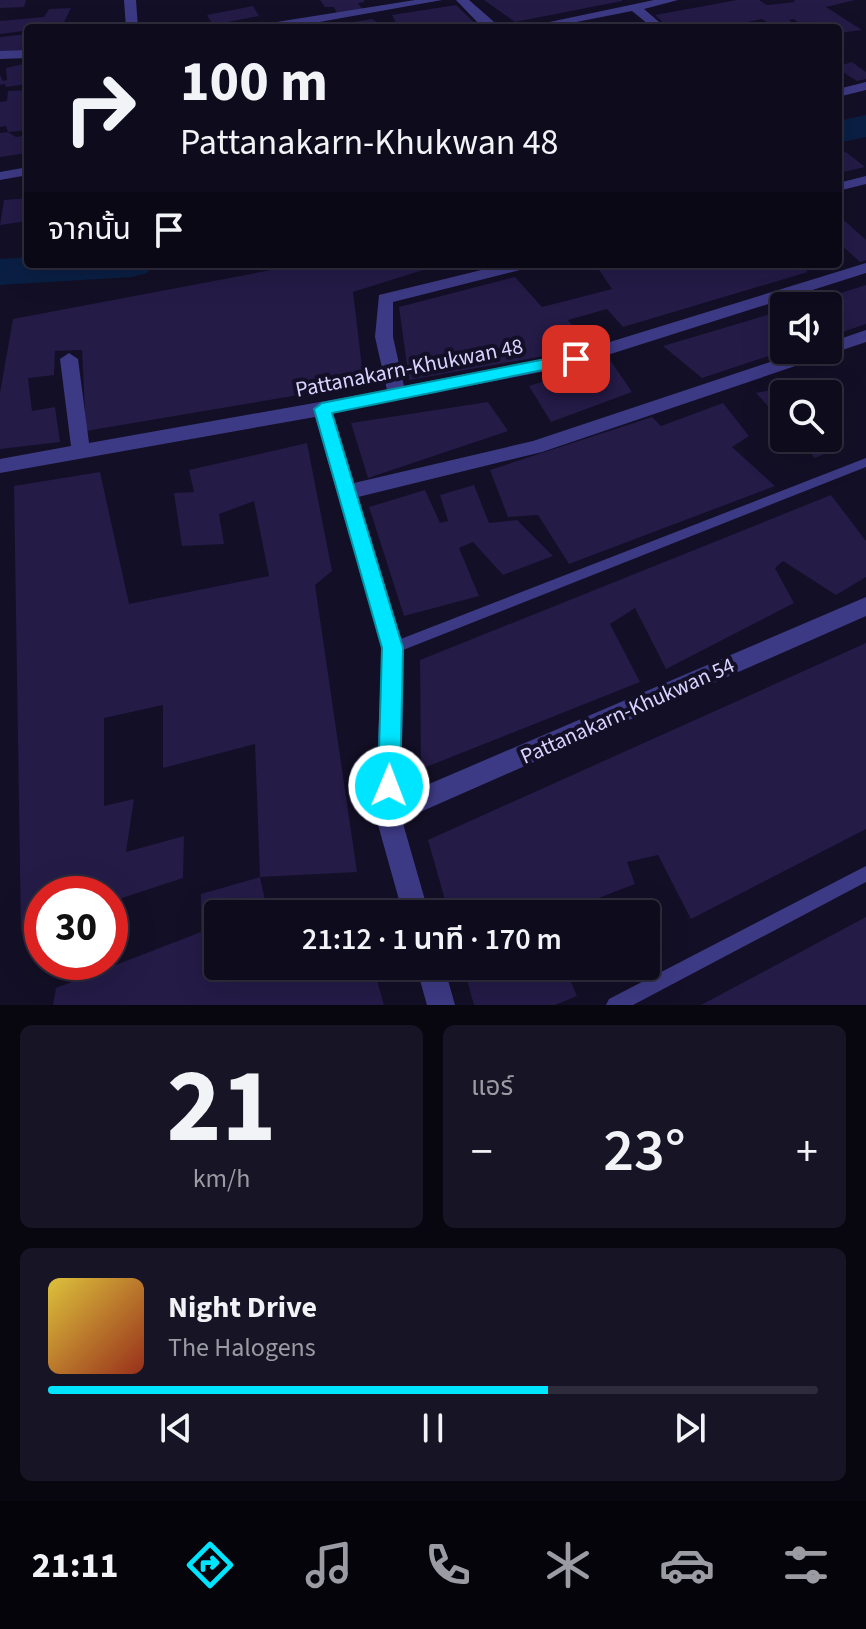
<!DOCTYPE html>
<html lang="th">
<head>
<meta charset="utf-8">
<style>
  :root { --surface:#0e0b1c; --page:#171425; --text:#f1f3f6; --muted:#9b9ba3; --line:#2e2b3b; --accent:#00e5ff }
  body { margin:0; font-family:"Source Sans 3","Noto Sans Thai",sans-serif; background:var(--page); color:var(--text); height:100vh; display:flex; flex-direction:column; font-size:30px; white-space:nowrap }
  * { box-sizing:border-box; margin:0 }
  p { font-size:26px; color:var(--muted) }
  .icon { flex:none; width:44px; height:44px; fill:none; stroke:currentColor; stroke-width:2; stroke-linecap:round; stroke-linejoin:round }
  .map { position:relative; height:1005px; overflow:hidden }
  .sheet { display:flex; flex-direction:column; gap:20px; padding:20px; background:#08060f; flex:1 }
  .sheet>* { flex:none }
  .hud { position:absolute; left:24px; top:24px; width:818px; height:244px; border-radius:8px; box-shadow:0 8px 32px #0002,0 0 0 2px var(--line); background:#0e0b1c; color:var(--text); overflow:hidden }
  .controls { position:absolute; left:770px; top:292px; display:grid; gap:16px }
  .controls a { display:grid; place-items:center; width:72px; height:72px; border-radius:8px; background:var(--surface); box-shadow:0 8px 32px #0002,0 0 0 2px var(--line); font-size:40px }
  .speed { position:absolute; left:24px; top:876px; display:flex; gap:16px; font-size:40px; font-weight:700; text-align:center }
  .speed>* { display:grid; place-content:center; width:104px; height:104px; border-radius:50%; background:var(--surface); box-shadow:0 8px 32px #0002,0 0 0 2px var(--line); line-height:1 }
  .speed .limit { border:12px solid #d22; background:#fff; color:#111 }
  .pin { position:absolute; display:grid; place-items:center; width:68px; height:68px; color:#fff; margin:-34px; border-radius:16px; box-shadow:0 4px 12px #0006 }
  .me { position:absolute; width:88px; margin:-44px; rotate:1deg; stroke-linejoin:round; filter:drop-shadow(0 0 6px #0008) }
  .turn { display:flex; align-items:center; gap:28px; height:168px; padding:0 24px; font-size:36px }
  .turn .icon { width:104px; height:104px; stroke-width:2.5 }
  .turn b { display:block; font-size:56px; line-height:68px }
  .then { display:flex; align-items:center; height:76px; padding:0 24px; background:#0003; gap:16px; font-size:30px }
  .big { font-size:60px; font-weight:600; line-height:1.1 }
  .sheet .widget { flex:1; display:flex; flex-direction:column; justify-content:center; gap:12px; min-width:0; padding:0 28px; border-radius:12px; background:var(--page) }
  .sheet .dial { align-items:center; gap:0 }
  .dial b { font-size:104px; line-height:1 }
  .song { display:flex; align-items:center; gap:24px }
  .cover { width:96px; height:96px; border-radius:12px; background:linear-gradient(135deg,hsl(50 70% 55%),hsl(10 70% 35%)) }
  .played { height:8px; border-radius:4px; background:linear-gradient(90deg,var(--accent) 65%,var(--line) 65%) }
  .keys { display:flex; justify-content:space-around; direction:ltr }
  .heat { display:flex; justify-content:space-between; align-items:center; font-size:44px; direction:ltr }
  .sheet .tiles { flex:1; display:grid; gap:20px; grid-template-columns:1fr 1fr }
  .widget:last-child { grid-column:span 2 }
  .trip { position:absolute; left:204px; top:900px; width:456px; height:80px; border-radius:8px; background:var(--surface); box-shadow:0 8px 32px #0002,0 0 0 2px var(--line); font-weight:600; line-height:80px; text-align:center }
  .menu { display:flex; height:128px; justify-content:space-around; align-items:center; background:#06040b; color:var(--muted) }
  .menu .icon { width:56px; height:56px }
  .menu .current { color:var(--accent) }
  .menu b { font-size:36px; color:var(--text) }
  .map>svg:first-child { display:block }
</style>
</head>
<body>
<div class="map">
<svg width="866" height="1005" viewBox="0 0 866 1005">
  <rect width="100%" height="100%" fill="#130f26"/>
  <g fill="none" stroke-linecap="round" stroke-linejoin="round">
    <g fill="#0a1f44" fill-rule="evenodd">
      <path d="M866,115V137L838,143V121Z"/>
      <path d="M28,257V264H153L147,273L132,277L0,285V259Z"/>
    </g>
  </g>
  <g fill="#241b47">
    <path d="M0,0H26L24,7L0,8Z"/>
    <path d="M320,0H364V2L358,3L362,9L337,13L334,7H325Z"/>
    <path d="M484,0H622V1L515,22Z"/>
    <path d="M737,0H759L767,5L795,2L794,0H855L826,7L862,30L838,33V28H804L794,19L789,20L799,28H775L762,19L719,28H669L655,15Z"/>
    <path d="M456,5L480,28H399L392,15Z"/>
    <path d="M253,6L259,16L213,25L207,15Z"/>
    <path d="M71,8L62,26L0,34V21L44,17L49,9Z"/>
    <path d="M372,19L385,28H330V26Z"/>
    <path d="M28,34V51L0,53V37Z"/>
    <path d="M852,62L866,72V79L857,81L838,69V66Z"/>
    <path d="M28,63V84L6,87L5,84L0,85V75L3,81L7,80L6,68Z"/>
    <path d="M28,90V130L8,132L16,137L28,135V153L0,157V133L8,132L6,126L0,127V102L7,101L8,91Z"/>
    <path d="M846,152L865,167L838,173V153Z"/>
    <path d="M28,198V221L0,225L4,200Z"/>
    <path d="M838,215L866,240V260L860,262L838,242Z"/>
    <path d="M303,264H425L426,269L353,292L364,384L86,431L82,350L55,351L54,375L28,378L32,411L55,407L60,442L0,449V393L13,319Z"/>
    <path d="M595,264H798L808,272L623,327L607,309L568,320L589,348L409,380L399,307L515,277L542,307L612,289Z"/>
    <path d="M866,285V324L828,337V306H799Z"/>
    <path d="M784,310V351L702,378L663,346Z"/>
    <path d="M610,360L632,392L551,422L529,386Z"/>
    <path d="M790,386L797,394H784V424L756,393Z"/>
    <path d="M488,402L508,431L368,478L351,423Z"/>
    <path d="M723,403L749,436L732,447L775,486L569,564L538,515L508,517L490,470L652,417L661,426Z"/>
    <path d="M828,432L840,447L815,458L797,438H828Z"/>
    <path d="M307,443L332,571L315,585L357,872L260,877L255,744L163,768V705L104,718V806L134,799L126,852L184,836L183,878L110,902V894H42V924L21,931L14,486L100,472L129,604L269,576L254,501L219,514L224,544L182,546L174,493L194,492L189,470Z"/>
    <path d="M474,485L489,523L517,520L553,556L503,575L473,542L459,548L479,596L404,616L369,507L425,490L440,523L448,521L440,495Z"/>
    <path d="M831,495L866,541V577L836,595L783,561L775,568L794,603L666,669L635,608L610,624L640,682L421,769L420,660Z"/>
    <path d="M866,643V829L691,919L658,855L627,862L635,884L557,914H449L428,840Z"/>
    <path d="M260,877L268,914H218V966H373L384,1005H53L56,988L201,932V894Z"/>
    <path d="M866,917V1005H701Z"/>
    <path d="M463,966H564L577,996L555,1005H474Z"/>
  </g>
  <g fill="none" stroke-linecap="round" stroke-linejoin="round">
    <g fill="#3d3a85" fill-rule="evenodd">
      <path d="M866,458V467L398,652L393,654L388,652L386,648L388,644Z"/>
      <path d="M866,866V882L633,1005H606L609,999Z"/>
    </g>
    <g fill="#3d3a85" fill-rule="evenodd">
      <path d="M124,0H136L138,28H126Z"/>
      <path d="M415,0H442L286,28H258L264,24Z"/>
      <path d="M456,0H469L501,28L481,26Z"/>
      <path d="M654,0H678L644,9L666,28H653L632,11L546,28H521Z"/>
      <path d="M28,50V58L0,59V51Z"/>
      <path d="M866,82V90L838,97V89Z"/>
      <path d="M28,167V175L0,180V172Z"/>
      <path d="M866,176V184L838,191V183Z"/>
      <path d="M866,263V273L576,365L333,413L354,483L533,441L806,350H828V343L866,330V342L542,452L358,497L404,648L401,796L866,597V616L402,820L429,914H403L375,814L382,648L315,417L0,473V459L71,446L60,359L69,353L78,359L89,443L387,390L375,337L379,295L506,264H534L532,267L393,302V337L404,386L574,353Z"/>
      <path d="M416,966H444L455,1005H427Z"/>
    </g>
  </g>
  <path fill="#00e5ff" stroke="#0095a6" stroke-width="2" d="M576,353L584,359L582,362L332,413L403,648L400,786L397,794L389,797L381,794L378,786L382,648L314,409L322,403Z"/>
  <g text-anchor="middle" stroke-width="8" stroke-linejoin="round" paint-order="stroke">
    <g font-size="22" fill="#d9d4ff" stroke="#130f26">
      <text transform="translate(409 367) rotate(-11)" y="8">Pattanakarn-Khukwan 48</text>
      <text transform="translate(627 710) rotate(-24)" y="8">Pattanakarn-Khukwan 54</text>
    </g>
  </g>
</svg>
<div class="controls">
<a><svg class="icon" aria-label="sound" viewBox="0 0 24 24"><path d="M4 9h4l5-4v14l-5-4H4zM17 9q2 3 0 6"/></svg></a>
<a><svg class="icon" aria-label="search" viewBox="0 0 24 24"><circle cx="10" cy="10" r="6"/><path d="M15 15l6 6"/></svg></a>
</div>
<div class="speed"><div class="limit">30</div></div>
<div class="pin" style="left:576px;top:359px;background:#d93025"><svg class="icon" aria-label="arrive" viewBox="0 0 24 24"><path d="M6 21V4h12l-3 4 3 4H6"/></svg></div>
<svg class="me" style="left:389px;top:786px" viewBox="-20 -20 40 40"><circle r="17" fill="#00e5ff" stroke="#fff" stroke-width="3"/><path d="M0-11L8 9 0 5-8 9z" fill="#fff"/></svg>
<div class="trip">21:12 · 1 นาที · 170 m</div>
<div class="hud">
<div class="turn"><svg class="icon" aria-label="right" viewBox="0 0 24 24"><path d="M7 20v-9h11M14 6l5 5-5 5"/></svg><div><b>100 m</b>Pattanakarn-Khukwan 48</div></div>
<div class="then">จากนั้น<svg class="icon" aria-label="arrive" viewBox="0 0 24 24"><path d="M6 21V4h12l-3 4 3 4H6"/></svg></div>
</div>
</div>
<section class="sheet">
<div class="tiles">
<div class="widget dial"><b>21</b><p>km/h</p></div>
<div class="widget"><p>แอร์</p>
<div class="heat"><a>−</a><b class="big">23°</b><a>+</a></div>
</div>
<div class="widget">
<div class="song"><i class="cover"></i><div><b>Night Drive</b><p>The Halogens</p></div></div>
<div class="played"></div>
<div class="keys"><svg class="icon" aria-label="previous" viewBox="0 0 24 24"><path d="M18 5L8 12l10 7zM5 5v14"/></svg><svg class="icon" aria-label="pause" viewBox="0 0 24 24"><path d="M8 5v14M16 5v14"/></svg><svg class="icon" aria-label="next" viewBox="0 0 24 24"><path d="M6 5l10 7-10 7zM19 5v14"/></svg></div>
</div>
</div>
</section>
<nav class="menu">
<b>21:11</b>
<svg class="icon current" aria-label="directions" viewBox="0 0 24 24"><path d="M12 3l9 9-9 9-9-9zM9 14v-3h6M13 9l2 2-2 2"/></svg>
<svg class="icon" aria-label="music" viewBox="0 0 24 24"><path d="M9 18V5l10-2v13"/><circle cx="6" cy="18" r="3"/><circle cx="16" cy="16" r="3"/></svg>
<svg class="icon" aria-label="phone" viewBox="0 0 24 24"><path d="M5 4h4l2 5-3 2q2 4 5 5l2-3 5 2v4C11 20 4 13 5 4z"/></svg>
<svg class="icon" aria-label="climate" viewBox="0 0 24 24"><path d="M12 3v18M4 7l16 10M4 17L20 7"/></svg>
<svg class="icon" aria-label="car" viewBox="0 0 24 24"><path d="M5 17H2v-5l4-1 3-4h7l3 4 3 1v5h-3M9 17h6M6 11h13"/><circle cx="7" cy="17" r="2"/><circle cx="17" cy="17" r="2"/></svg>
<svg class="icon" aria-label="filters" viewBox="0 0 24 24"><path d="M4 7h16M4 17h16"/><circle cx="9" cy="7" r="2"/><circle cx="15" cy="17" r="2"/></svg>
</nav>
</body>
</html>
